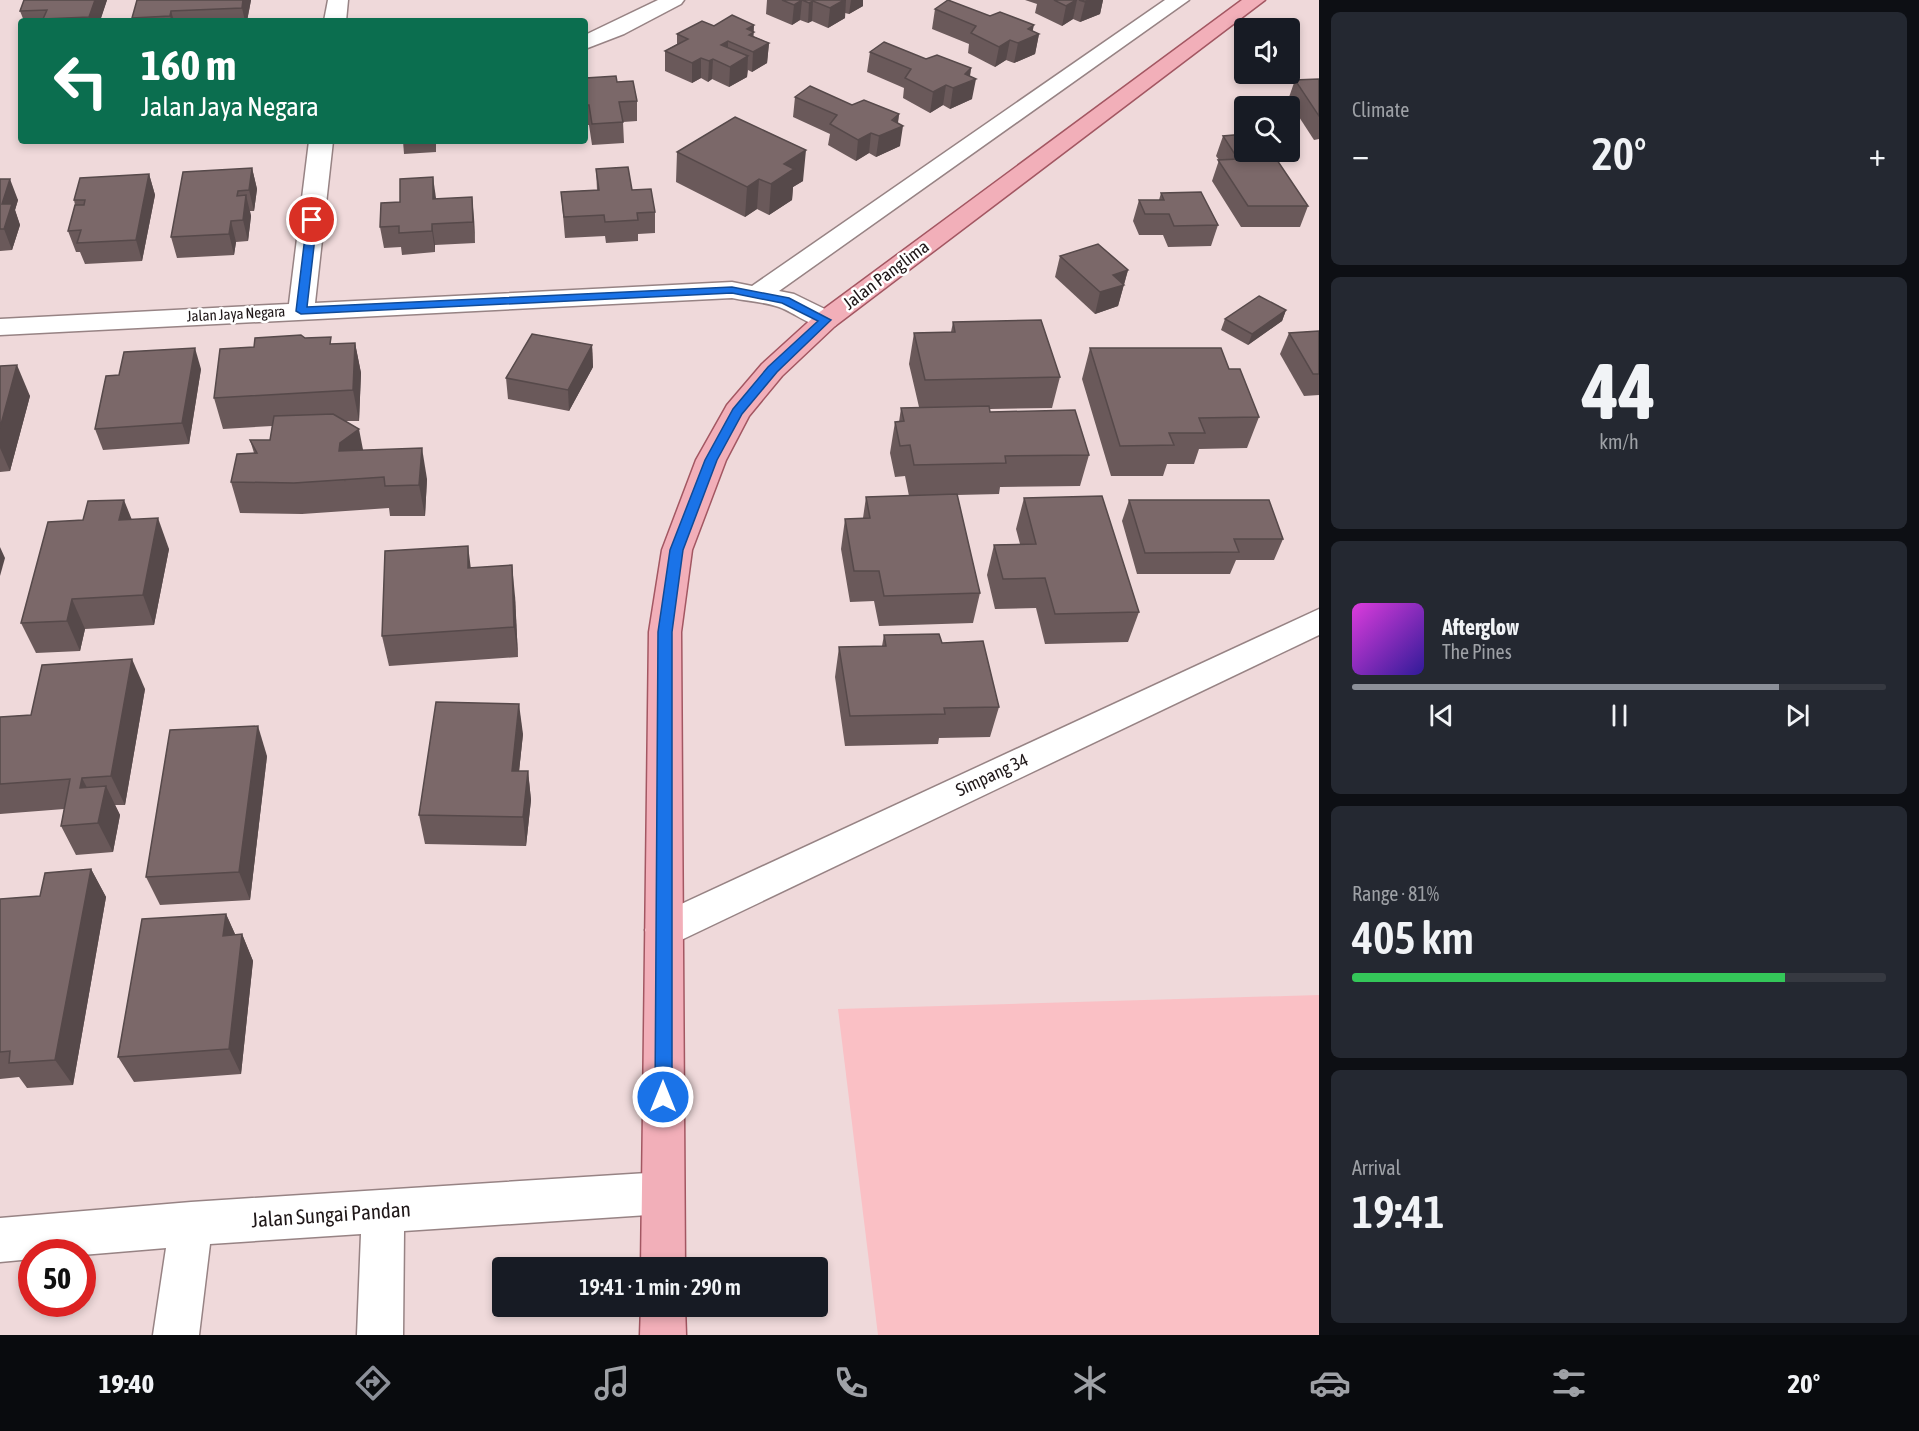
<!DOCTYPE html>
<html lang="en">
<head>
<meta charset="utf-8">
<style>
  :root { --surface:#171b24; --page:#242831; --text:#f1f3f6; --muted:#9ea1a6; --line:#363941; --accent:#8c9099 }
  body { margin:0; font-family:"Asap Condensed",sans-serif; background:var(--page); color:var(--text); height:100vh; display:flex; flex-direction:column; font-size:22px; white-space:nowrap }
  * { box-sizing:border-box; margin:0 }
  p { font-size:20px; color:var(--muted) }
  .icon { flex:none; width:33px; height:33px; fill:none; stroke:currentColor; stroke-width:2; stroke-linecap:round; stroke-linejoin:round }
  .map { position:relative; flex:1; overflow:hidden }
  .side { display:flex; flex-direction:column; gap:12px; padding:12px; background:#0d0f14; width:600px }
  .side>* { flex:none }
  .banner { position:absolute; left:18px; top:18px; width:570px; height:126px; border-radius:6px; box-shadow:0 3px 9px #0003; background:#0b6e4f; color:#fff; overflow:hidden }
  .fabs { position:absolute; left:1234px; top:18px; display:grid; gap:12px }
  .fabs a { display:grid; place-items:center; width:66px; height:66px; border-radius:6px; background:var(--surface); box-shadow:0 3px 9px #0003; font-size:30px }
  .speed { position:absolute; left:18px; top:1239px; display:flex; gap:12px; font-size:30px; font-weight:700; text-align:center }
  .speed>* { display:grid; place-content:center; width:78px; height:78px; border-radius:50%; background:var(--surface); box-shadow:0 3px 9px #0003; line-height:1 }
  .speed .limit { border:9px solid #d22; background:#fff; color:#111 }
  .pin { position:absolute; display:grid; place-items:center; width:51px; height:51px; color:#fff; margin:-26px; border:3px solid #fff; border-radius:50%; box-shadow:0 2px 6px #0007 }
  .me { position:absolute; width:66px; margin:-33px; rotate:0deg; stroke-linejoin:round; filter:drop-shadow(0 0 4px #0008) }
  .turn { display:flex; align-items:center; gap:21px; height:126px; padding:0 24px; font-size:27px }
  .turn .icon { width:78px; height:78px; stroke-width:2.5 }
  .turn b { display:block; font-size:42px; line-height:51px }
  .big { font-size:45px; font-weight:600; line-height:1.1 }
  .side .widget { flex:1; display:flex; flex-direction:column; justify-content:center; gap:9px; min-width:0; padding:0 21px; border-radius:9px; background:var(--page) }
  .side .dial { align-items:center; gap:0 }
  .dial b { font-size:78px; line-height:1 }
  .song { display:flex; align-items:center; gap:18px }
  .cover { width:72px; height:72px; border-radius:9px; background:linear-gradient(135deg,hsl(300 70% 55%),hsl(250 70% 35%)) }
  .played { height:6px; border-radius:3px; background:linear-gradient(90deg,var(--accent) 80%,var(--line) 80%) }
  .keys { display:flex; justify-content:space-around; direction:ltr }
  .heat { display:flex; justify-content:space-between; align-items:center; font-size:33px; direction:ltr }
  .charge { height:9px; border-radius:4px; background:linear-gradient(90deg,#34c759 81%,var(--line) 0) }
  .trip { position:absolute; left:492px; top:1257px; width:336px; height:60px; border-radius:6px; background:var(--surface); box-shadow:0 3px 9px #0003; font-weight:600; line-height:60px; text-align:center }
  .tab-bar { display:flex; height:96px; justify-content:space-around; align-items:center; background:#090b0e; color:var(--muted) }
  .tab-bar .icon { width:42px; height:42px }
  .tab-bar .selected { color:var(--accent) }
  .tab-bar b { font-size:27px; color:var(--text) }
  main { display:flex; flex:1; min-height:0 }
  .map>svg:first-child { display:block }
</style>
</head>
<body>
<main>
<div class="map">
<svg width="1319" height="1335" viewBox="0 0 1319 1335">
  <rect width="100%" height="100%" fill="#efd9da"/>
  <path fill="#fac0c5" d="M1319,995V1335H878L838,1009Z"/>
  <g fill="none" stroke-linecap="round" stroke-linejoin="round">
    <g stroke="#978384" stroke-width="3">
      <g id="minor">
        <path d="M328,0H348L346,21H324Z"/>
        <path d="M658,0H684L681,4L624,34L585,49V35Z"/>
        <path d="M1165,0H1189L779,291L794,294L835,314L839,320L835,326C814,331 798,314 779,307C764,302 747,301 732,298L0,335V319L289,304L309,141H333L315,303L732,282L752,286Z"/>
        <path d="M1319,609V635L677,942L664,947L651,942L645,930L651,918Z"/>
        <path d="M663,1172L678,1178L684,1193L678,1208L663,1214L404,1231L403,1335H357L361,1234L210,1244L199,1335H153L166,1248L82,1255V1252H32V1259L0,1262V1218L191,1202Z"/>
      </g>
    </g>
    <g stroke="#a35762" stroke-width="3">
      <g id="major">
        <path d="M1242,0H1265L835,326L782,376L749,416L726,460L692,550L681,632L685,1268H641L649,632L662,550L696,460L727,405L762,364L817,314Z"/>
        <path d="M641,1306H685L686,1335H640Z"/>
      </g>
    </g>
    <use href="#minor" fill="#fff" fill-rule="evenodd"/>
    <use href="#major" fill="#f2afb9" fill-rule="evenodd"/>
  </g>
  <g fill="#6a595a">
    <path d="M107,0L100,21H24L20,11Z"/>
    <path d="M137,0H251L247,21H133L132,18Z"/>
    <path d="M767,0H863V6L849,14L845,13V18L828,28L812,21L808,23L800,20L792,25L766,14Z"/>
    <path d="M1025,0H1103L1100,14L1080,22L1073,19L1062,26L1035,13L1037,4Z"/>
    <path d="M935,9L990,16L1032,31L1039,34L1035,54L1014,63L1006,60L995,67L968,53L969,44L932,29Z"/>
    <path d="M714,26L753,36L769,43L767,63L752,72L748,70L747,77L729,87L712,79L708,82L701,78L692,83L665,71V51L677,44V34Z"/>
    <path d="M870,52L926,59L971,68L970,76L972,99L950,109L943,105L930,113L903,98L904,88L867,72Z"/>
    <path d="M586,78L617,82L637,101V121L623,122L624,143L592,145L589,125H585V84H586Z"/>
    <path d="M1319,79V139L1314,140L1288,100L1295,80Z"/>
    <path d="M795,97L852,105L899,114L898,123L900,146L876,157L869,153L856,161L828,145L830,134L793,117Z"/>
    <path d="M1223,136L1266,155L1308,206L1300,227H1241L1212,181L1219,160L1216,156Z"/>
    <path d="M403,141H436V152L404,154Z"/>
    <path d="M677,152L803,181L793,187L792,200L769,215L757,209L745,217L676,182Z"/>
    <path d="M252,168L257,189L254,211H250L251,216L248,241L236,242L234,255L177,258L171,237Z"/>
    <path d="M596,169L632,190L655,212V233L638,234V241L606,243L605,236L565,238L561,192L597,190Z"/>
    <path d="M149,174L155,195L142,261L85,264L80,252H76L68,231L75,205L74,200Z"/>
    <path d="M0,179L18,200L15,210L20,225L12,250L0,251Z"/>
    <path d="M1161,193L1218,225L1211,246L1168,247L1163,235H1139L1133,221L1139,200H1159Z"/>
    <path d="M436,199L474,218L475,243L435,245V252L402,255L401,247L384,248L380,227Z"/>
    <path d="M1060,256L1128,270L1118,306L1095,314L1055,277Z"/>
    <path d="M1286,310L1282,321L1248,345L1221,330L1225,319Z"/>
    <path d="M953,322L1060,377L1052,408L990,409V412L1089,455L1080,486L1000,487L999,494L957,495L980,593L973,623L879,626L874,601L850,602L841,549L845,519L863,518L866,497L909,496L905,476L895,477L890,453L895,422H899L901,408L919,407L909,364L914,333L951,332Z"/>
    <path d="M1319,331V395L1304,396L1280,354L1289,333Z"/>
    <path d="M305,338L332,344L355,343L361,373L359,421H346L363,450L427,479L425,516H390L389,508L302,514L240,513L231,482L254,453L250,440H270L272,426L223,429L214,398L254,347Z"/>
    <path d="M592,345L593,367L569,411L508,399L506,378Z"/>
    <path d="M1090,348L1229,369L1259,417L1247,448L1199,449L1194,464H1167L1163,476H1111L1082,379Z"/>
    <path d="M0,366L30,396L10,471L0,472Z"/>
    <path d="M201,369L189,444L103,450L95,429Z"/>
    <path d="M1024,498L1139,612L1128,642L1045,644L1036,608L995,609L987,575L994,545L1020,544L1016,529Z"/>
    <path d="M1129,500L1283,539L1274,560H1236L1230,574H1137L1122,521Z"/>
    <path d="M131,519L169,549L154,625L85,629L80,651L36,653L21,623Z"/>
    <path d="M471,568L515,596L518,657L389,666L382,636Z"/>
    <path d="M884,635L942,643L999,707L990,737L939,738L938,744L845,746L835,677L839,647L882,646Z"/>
    <path d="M145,689L125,805H115L120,815L113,852L76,855L61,826L64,809L0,814V717L31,715Z"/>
    <path d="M523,734L519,771H528L531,800L526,846L425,844L419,815Z"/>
    <path d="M267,756L250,900L160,905L146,877Z"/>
    <path d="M91,869L106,897L73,1085L27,1088L19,1077L0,1079V899L40,896Z"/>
    <path d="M226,914L235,934H242L253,961L241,1074L134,1082L118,1057Z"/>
  </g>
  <g fill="#56494a">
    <path d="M95,0H107L100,21H90L89,17Z"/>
    <path d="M243,0H251L247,21H245L242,8Z"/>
    <path d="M802,0L800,20L792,25L794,5Z"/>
    <path d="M844,0H846L845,18L828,28L830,8Z"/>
    <path d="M851,0H863V6L849,14Z"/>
    <path d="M1076,0H1077L1073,19L1062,26L1066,6Z"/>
    <path d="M1090,0H1103L1100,14L1080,22L1085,2Z"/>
    <path d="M813,1L812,21L808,23L809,3Z"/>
    <path d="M171,11L174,21H172L170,16Z"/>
    <path d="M754,25L753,51L747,29Z"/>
    <path d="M1034,25L1031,38L1039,34L1035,54L1014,63L1018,43L1028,29Z"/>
    <path d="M1010,40L1006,60L995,67L999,47Z"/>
    <path d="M728,41V61L721,45Z"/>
    <path d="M769,43L767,63L752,72L753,52Z"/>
    <path d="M748,56L747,77L729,87L730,67Z"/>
    <path d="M701,58V78L692,83V63Z"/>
    <path d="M713,59L712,79L708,82L709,61Z"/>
    <path d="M971,68L969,82L976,79L972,99L950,109L953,88Z"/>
    <path d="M946,85L943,105L930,113L933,92Z"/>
    <path d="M899,114L897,128L903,126L900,146L876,157L879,136Z"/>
    <path d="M871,133L869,153L856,161L858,140Z"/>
    <path d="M806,150L803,181L793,187L792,200L769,215L771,184L784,164Z"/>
    <path d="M252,168L257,189L254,211L249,190Z"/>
    <path d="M149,174L155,195L142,261L136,240Z"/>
    <path d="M433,177L436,198V220L433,199Z"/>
    <path d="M10,179L18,200L15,210L20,225L12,250L4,229L2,204Z"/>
    <path d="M759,179L757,209L745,217L747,187Z"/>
    <path d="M246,195L251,216L248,241L243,220Z"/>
    <path d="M472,197L474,218L475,243L473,222Z"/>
    <path d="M231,221L236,242L234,255L229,234Z"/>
    <path d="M432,224L435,245V252L432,231Z"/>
    <path d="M1128,270L1118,306L1095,314L1100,292L1113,275Z"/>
    <path d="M1286,310L1282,321L1248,345L1252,334Z"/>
    <path d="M355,343L361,373L359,421L353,390Z"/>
    <path d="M592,345L593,367L569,411L568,390Z"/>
    <path d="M195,348L201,369L189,444L182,423Z"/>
    <path d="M17,365L30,396L10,471L0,448V428Z"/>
    <path d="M359,429L365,460L346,474L345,482L339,451L340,443Z"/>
    <path d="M422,448L427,479L425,516L419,485Z"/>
    <path d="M124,500L136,530L119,520Z"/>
    <path d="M158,518L169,549L154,625L143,595Z"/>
    <path d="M468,546L472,577L468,568Z"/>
    <path d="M0,547L5,558L0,576Z"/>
    <path d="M512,565L515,596L518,657L514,627Z"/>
    <path d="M72,599L85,629L80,651L67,621Z"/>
    <path d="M132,659L145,689L125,805L111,776Z"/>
    <path d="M519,704L523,734L516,800L512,771Z"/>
    <path d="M258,726L267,756L250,900L239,872Z"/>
    <path d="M528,771L531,800L526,846L523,817Z"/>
    <path d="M82,778L97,807L80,788Z"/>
    <path d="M106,786L120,815L113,852L98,823Z"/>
    <path d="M91,869L106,897L73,1085L55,1060Z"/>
    <path d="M226,914L238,941L223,936Z"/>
    <path d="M242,934L253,961L241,1074L229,1049Z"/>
  </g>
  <g fill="#7b6869" stroke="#56494a" stroke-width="1.5">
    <path d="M24,0H95L89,17L43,19L47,10L20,11Z"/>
    <path d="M137,0H243L242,8L171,11L170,16L132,18Z"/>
    <path d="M782,0H844L830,8L813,1L809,3L802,0L794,5Z"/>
    <path d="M948,0L990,16L1000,12L1034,25L1028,29L1039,34L1018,43L1010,40L999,47L971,33L976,26L935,9Z"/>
    <path d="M1054,0H1076L1066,6Z"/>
    <path d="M1079,0H1090L1085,2Z"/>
    <path d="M732,15L754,25L747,29L754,32L749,35L769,43L753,52L728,41L721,45L748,56L730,67L713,59L709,61L701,58L692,63L665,51L688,39L677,34L702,21L714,26Z"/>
    <path d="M884,42L926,59L937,55L971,68L965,74L976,79L953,88L946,85L933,92L905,78L911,69L870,52Z"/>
    <path d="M616,76L617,82L633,81L637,101L619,102L623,122L592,124L589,105H585V84H587L586,78Z"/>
    <path d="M1319,79V116L1295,80Z"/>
    <path d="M810,86L852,105L864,100L899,114L892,120L903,126L879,136L871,133L858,140L830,124L837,115L795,97Z"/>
    <path d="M735,117L806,150L784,164L794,169L771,184L759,179L747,187L677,152Z"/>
    <path d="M1245,134V152H1264L1266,155L1273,154L1308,206H1248L1218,160L1238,159L1223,136Z"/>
    <path d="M628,167L632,190L651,189L655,212L637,213L638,220L605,222L604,215L564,217L561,192L599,190L596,169Z"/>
    <path d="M252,168L249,190L238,191L237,196L246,195L243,220L231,221L229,234L171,237L183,172Z"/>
    <path d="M149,174L136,240L77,243L81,230L68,231L75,205H84L85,200H74L80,178Z"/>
    <path d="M433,177V199L472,197L473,222L432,224V231L399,233V226L380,227L381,203L400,202V179Z"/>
    <path d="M0,179H10L2,204H12L4,229H0Z"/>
    <path d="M1201,192L1218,225L1174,226L1169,214H1145L1139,200H1164L1161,193Z"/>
    <path d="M1098,244L1128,270L1113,275L1124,285L1100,292L1060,256Z"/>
    <path d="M1259,296L1286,310L1252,334L1225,319Z"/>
    <path d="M1041,320L1060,377L925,380L914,333L955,332L953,322Z"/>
    <path d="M1319,331V374H1313L1289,333Z"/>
    <path d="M532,334L592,345L568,390L506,378Z"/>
    <path d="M301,335L305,338L331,337L330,344L355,343L353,390L214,398L220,349L254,347L255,338Z"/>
    <path d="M195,348L182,423L95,429L106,376L119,375L124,352Z"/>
    <path d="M1090,348H1221L1229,369H1240L1259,417L1199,418L1205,433H1169L1174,445L1120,446Z"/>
    <path d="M17,365L0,428V366Z"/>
    <path d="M989,406L990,412L1075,410L1089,455L1005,456L1006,463L914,465L910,445L900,446L895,422L904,421L901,408Z"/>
    <path d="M333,414L359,429L340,443L339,451L422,448L419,485L385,486L384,477L294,483L231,482L237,454L257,453L250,440H270L274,416Z"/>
    <path d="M957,494L980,593L884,596L879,571H854L845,519L870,518L866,497Z"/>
    <path d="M1102,496L1139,612L1055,614L1045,578L1003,579L994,545L1036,544L1024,498Z"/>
    <path d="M124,500L119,520L158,518L143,595L72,599L67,621L21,623L48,522L83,520L88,501Z"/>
    <path d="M1129,500H1269L1283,539H1234L1239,552L1145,553Z"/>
    <path d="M468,546V568L512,565L514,627L382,636L385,551Z"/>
    <path d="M939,634L942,643L983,641L999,707L944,708L945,714L850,716L839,647L886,646L884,635Z"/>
    <path d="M132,659L111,776L82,778L80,788L106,786L98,823L61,826L70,779L0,784V717L31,715L42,665Z"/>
    <path d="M436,702L519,704L512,771H528L523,817L419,815Z"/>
    <path d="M258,726L239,872L146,877L170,730Z"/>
    <path d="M91,869L55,1060L9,1063L10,1051L0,1052V899L40,896L45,873Z"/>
    <path d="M226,914L223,936L242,934L229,1049L118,1057L142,919Z"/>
  </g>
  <path fill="#1a73e8" stroke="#114b97" stroke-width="1.5" d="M312,217L317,220L307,307L732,287L789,298L831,320L777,372L742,414L717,460L683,550L672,632V1097L669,1103L663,1105L657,1103L655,1097L658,632L670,550L705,460L733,409L768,367L818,321L782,303L732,293L301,314L296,311L307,220Z"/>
  <g text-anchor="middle" stroke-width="5" stroke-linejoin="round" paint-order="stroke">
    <g font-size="15" fill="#1f1718" stroke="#fff">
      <text transform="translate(236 314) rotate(-3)" y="5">Jalan Jaya Negara</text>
    </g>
    <g font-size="18" fill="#1f1718" stroke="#fff">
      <text transform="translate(886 275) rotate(-37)" y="6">Jalan Panglima</text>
      <text transform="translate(992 775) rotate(-25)" y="6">Simpang 34</text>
    </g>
    <g font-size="21" fill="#1f1718" stroke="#fff">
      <text transform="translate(331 1215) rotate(-4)" y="7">Jalan Sungai Pandan</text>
    </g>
  </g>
</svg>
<div class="fabs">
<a><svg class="icon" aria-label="sound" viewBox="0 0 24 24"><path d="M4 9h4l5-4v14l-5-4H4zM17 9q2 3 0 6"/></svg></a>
<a><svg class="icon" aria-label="search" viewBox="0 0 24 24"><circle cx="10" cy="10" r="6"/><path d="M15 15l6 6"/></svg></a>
</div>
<div class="speed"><div class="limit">50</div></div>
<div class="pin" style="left:312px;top:220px;background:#d93025"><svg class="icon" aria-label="arrive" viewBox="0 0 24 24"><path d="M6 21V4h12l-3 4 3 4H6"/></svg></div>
<svg class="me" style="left:663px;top:1097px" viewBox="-20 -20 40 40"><circle r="17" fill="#1a73e8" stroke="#fff" stroke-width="3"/><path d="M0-11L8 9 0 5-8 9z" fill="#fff"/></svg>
<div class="trip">19:41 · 1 min · 290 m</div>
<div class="banner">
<div class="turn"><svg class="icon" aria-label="left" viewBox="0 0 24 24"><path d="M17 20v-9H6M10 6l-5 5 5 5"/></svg><div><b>160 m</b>Jalan Jaya Negara</div></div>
</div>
</div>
<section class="side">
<div class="widget"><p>Climate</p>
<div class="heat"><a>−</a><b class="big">20°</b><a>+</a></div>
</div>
<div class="widget dial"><b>44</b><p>km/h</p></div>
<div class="widget">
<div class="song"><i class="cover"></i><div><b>Afterglow</b><p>The Pines</p></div></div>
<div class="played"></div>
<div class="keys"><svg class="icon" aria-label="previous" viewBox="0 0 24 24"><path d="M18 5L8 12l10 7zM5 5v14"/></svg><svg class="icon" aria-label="pause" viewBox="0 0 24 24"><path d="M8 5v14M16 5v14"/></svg><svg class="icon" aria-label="next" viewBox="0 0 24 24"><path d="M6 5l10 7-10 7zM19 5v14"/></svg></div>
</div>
<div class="widget"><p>Range · 81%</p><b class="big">405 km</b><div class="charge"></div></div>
<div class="widget"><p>Arrival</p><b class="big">19:41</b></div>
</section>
</main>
<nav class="tab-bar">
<b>19:40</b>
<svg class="icon selected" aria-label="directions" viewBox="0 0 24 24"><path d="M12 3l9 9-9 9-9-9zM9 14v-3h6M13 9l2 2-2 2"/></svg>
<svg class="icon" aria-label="music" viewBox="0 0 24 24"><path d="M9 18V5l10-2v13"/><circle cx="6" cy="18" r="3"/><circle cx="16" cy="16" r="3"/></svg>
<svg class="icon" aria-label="phone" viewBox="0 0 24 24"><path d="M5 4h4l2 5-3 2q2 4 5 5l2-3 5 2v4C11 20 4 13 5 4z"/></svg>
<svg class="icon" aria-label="climate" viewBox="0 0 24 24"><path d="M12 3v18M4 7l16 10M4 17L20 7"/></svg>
<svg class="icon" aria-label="car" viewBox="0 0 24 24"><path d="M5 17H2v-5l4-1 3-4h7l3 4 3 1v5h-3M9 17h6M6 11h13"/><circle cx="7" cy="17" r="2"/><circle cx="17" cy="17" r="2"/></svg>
<svg class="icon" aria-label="filters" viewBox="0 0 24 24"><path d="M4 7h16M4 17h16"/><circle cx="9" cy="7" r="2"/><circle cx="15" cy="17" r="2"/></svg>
<b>20°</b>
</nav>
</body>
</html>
